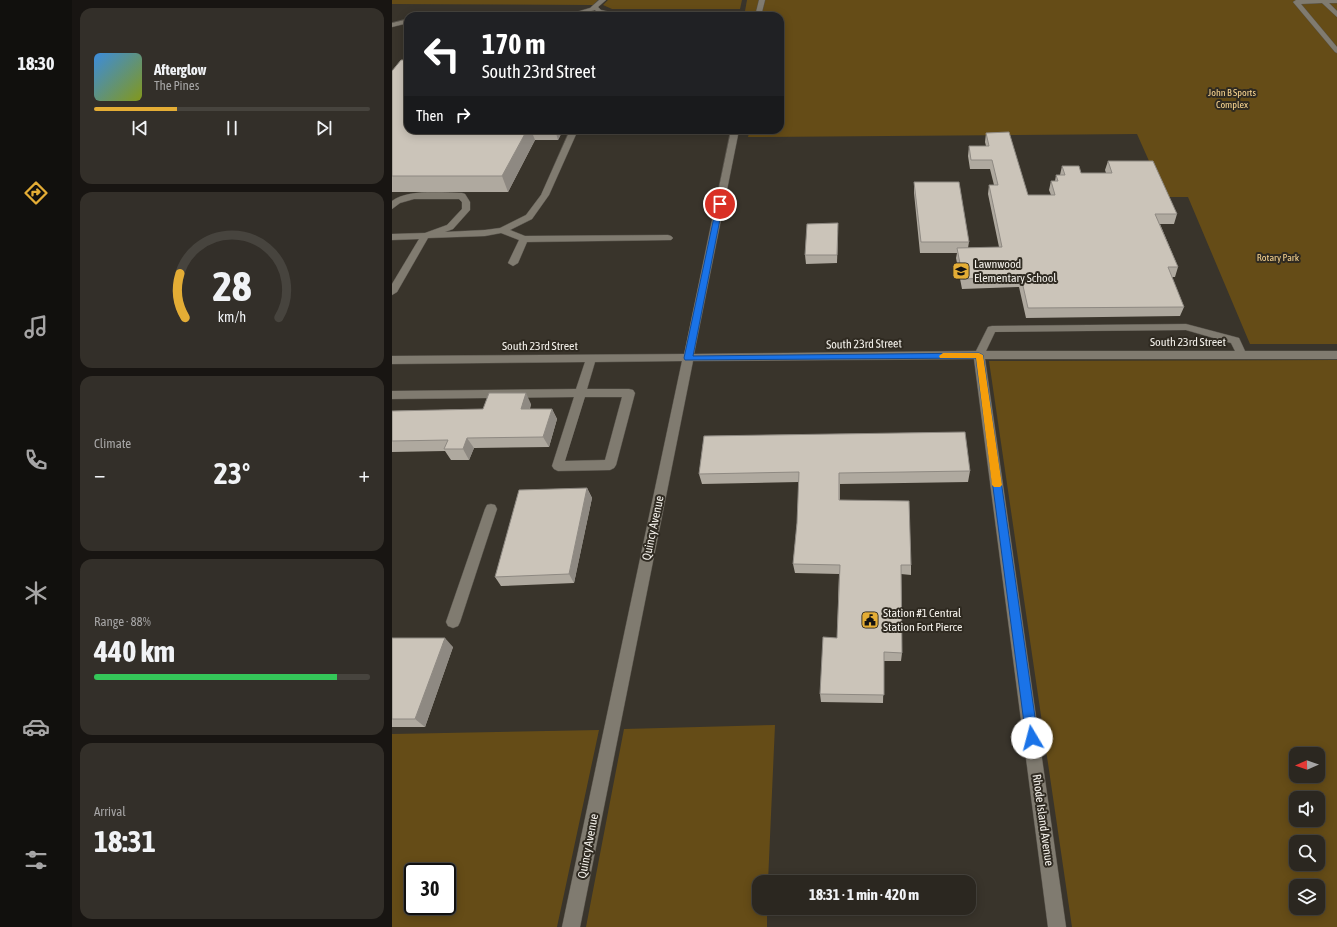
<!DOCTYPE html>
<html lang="en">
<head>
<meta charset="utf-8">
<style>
  :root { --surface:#2b2720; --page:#332f29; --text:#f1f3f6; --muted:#a6a5a5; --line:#47443e; --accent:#e4ad35 }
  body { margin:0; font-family:"Asap Condensed",sans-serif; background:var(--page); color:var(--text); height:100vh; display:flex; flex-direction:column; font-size:15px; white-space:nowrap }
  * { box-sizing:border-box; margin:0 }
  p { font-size:13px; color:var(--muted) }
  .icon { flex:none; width:22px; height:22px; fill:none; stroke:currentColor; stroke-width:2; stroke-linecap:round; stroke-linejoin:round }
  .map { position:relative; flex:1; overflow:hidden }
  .panel { display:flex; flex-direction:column; gap:8px; padding:8px; background:#181512; width:320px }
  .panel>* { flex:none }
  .top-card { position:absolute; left:12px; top:12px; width:380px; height:122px; border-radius:12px; box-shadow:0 2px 10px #0003,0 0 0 1px var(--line); background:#202124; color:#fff; overflow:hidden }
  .needle { width:26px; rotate:268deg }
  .controls { position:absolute; left:897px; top:747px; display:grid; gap:8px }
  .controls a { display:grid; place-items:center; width:36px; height:36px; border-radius:8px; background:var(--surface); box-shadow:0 2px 10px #0003,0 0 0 1px var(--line); font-size:20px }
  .speed { position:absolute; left:12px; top:863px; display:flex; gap:8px; font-size:20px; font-weight:700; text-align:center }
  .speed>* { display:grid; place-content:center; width:52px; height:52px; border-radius:50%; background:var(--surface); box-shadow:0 2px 10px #0003,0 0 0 1px var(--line); line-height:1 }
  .speed .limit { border:2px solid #111; border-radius:6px; background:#fff; color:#111 }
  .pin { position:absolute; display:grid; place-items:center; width:34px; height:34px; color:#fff; margin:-17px; border:2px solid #fff; border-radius:50%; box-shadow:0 1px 4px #0007 }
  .me { position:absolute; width:44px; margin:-22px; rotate:352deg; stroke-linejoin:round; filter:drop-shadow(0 0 3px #0008) }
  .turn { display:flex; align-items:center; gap:14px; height:84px; padding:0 12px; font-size:18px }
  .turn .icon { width:52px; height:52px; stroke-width:2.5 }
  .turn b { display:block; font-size:28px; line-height:34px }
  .then { display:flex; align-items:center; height:38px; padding:0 12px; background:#0003; gap:8px; font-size:15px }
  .big { font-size:30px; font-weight:700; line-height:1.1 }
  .panel .tile { flex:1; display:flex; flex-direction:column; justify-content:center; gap:6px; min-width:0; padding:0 14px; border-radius:12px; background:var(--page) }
  .panel .dial { align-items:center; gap:0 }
  .dial svg { height:104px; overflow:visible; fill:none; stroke:var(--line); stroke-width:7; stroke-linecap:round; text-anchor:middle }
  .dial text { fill:var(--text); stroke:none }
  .song { display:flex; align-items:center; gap:12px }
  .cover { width:48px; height:48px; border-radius:6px; background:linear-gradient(135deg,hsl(210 70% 55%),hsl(70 70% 35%)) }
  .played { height:4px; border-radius:2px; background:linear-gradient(90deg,var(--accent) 30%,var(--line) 30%) }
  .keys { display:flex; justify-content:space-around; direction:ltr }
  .heat { display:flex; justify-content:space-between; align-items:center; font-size:22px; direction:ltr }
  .charge { height:6px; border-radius:3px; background:linear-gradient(90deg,#34c759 88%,var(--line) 0) }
  .trip { position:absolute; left:360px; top:875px; width:224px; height:40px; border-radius:12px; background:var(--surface); box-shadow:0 2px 10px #0003,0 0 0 1px var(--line); font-weight:700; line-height:40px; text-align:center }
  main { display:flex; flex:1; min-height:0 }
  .tab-bar { display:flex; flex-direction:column; width:72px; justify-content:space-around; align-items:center; background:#11100d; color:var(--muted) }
  .tab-bar .icon { width:28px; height:28px }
  .tab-bar .current { color:var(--accent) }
  .tab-bar b { font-size:18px; color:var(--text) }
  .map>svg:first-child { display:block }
</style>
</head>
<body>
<main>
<nav class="tab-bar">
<b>18:30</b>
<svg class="icon current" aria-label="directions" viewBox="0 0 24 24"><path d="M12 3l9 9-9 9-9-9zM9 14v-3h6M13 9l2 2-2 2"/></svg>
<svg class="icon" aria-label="music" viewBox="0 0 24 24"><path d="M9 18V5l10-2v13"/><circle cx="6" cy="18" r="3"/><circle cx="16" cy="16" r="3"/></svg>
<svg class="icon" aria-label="phone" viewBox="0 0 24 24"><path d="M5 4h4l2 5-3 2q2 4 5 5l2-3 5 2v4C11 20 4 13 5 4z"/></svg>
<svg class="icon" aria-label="climate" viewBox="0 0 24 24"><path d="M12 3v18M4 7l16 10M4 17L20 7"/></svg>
<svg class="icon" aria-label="car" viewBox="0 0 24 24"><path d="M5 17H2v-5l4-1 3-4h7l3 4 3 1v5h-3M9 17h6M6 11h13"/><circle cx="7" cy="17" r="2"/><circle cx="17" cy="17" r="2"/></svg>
<svg class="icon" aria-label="filters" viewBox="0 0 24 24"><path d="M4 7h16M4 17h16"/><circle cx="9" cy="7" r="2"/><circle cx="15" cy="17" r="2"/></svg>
</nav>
<section class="panel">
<div class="tile">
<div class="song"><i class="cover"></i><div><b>Afterglow</b><p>The Pines</p></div></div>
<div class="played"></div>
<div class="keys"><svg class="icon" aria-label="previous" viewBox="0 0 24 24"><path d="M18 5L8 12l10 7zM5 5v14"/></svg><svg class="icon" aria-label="pause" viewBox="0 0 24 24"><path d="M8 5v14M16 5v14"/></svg><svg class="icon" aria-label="next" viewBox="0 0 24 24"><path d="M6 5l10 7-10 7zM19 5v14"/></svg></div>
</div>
<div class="tile dial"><svg viewBox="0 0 100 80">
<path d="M14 69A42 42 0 1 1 86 69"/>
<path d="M14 69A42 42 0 0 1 10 35" stroke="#e4ad35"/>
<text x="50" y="56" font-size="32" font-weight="700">28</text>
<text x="50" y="72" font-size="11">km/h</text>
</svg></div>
<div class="tile"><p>Climate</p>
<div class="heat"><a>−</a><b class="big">23°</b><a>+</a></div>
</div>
<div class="tile"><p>Range · 88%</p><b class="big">440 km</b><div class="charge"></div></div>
<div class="tile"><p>Arrival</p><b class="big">18:31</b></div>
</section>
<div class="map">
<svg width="945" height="927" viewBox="0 0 945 927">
  <rect width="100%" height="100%" fill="#39342b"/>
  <g fill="#654c17" fill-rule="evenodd">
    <path d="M0,0H206L201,5L0,4Z"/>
    <path d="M216,0H350L348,9H220L211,5Z"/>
    <path d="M355,0H945V344H858L796,197H773L745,134L356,137L358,130H388V16H378L379,11H353Z"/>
    <path d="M945,360V927H680L597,361ZM904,754H926V776H904ZM904,798H926V820H904ZM904,842H926V864H904ZM904,886H926V908H904Z"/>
    <path d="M383,725L376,882H367V908H375V927H194L232,729Z"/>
    <path d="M207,730L165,927H0V734ZM21,872H55V906H21Z"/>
  </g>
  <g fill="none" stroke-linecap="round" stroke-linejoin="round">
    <g stroke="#57534b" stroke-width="1">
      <g id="minor">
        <path d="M207,0H214L206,7L209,10L218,12H364L367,0H373L369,16H218L205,12L203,10L181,16H171L198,8Z"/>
        <path d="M945,0V3H937L945,11V17L930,3L909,4L945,47V53L943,52L901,2L904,0Z"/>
        <path d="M16,19V23L0,27V23Z"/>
        <path d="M178,130H186L157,195L140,219L118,230L133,236L276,235L279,236L281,238L279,240L135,242L126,263L121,266L116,263L127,240L109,233L93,236L36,238L5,292L0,295V284L27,239L0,240V234L33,233L55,225L70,209V202L67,199H22L8,203L0,209V201C16,189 50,193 70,193L73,194L78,202V210L61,229L53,232L93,230L108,228L134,215L149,195Z"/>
        <path d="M339,130H347L302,354L584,351L596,327L600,326L794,324L847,338L853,351H945V359H593L674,927H656L582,359L301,361L188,927H170L290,361L203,362L195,389H237L241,390L243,393L224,465L222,468L218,470L166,471L162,469L160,466L182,397L0,399V391L184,389L193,362L0,364V356L292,354ZM794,330L839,343L843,351H594L603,332ZM193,397H230L213,460L173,461Z"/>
        <path d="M99,504L103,505L105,509L68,622L66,626L61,628L56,626L54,622L93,509L95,505Z"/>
      </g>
    </g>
    <use href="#minor" fill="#807b70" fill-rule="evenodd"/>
  </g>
  <g fill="#afa99f">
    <path d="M0,71L16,130H171L166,140H143L116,192H0Z"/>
    <path d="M594,133L636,195H659L657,190L659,181H663L664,175H668L670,166L689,173H714L713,170L716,161L785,214L782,224H768L786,267L783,277H780L792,307L788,316L634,318L627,287L570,289L564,258L565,253H528L522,193V182L577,242L576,248L607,247L596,194L597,185H602L598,169H578L576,156L577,146H594L593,142Z"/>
    <path d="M446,232L445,263L414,264L413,255Z"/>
    <path d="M139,404L138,409H160L165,419L157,447L82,448L77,460H59L53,451L0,452V411L91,409Z"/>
    <path d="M312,436L578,471L576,482L448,484V500L519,565V575L509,574L510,653L509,661H492L491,703L429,702L428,694L445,638L447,574L403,573L401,564L405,523L407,482L310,484L307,474Z"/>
    <path d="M195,488L200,498L182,583L109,586L103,577Z"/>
    <path d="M0,638L61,647L33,727H0Z"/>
  </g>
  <g fill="#8e8982">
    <path d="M135,130H139L143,140L116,192L110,176Z"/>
    <path d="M163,130H171L166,140Z"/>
    <path d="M134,393L139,404L134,420L129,409Z"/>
    <path d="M160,409L165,419L157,447L151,437Z"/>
    <path d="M75,438L82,448L77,460L71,449Z"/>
    <path d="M195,488L200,498L182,583L177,574Z"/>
    <path d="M53,638L61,647L33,727L23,719Z"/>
  </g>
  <g fill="#cbc4b9" stroke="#8e8982">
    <path d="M9,60H16V130H135L110,176H0V71Z"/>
    <path d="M617,132L636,195H663L659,181H666L664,175H673L670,166H687L689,173H720L716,161H761L785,214H763L786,267H776L792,307L636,308L629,277L571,279L565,248L610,247L597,185H606L600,160H579L577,146H597L594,133Z"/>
    <path d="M522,182H567L577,242H529Z"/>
    <path d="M446,223L445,255H413L415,224Z"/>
    <path d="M97,393H134L129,409H160L151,437L75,438L71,449H52L56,440L0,441V411L91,409Z"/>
    <path d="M573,432L578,471L447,473V500L517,501L519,565H509L510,653L492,652V695L428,694L431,637L445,638L448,565L401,564L405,523L407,472L307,474L312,436Z"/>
    <path d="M195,488L177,574L103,577L127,490Z"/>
    <path d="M0,638H53L23,719H0Z"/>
  </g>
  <path fill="#1a73e8" stroke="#114b97" d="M325,203L331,204L301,356L587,353L591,355L646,738L644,743L640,744L636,743L634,738L584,358L293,360L292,358Z"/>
  <path fill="#f59e0b" d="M551,353H587L591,355L610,485L608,487H602L600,485L584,358H548L547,356Z"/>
  <defs>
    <g id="school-square" transform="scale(0.9)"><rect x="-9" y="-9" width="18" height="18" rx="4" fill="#e4ad35" stroke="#2f2a21"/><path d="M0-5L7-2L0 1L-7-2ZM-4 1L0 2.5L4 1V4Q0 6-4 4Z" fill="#111"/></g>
    <g id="civic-square" transform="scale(0.9)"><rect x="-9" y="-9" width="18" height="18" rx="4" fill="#e4ad35" stroke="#2f2a21"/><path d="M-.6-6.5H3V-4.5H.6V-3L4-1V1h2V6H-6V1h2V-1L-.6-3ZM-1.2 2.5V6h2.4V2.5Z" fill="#111"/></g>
  </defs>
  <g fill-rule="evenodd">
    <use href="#school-square" x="569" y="271"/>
    <use href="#civic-square" x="478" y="620"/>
  </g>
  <g text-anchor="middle" stroke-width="4" stroke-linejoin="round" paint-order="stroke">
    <g font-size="10" fill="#f8d490" stroke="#2f2a21">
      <text x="840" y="96">John B Sports<tspan x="840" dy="12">Complex</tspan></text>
      <text x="886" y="261">Rotary Park</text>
    </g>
    <g font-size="12" fill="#f4f1eb" stroke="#2f2a21" text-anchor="start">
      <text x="582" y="268">Lawnwood<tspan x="582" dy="14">Elementary School</tspan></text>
      <text x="491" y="617">Station #1 Central<tspan x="491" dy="14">Station Fort Pierce</tspan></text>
    </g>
    <g font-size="12" fill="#f4f1eb" stroke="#2f2a21">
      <text x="796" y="346">South 23rd Street</text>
      <text transform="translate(472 344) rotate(-1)" y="4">South 23rd Street</text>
      <text x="148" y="350">South 23rd Street</text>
      <text transform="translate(261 528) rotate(-78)" y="4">Quincy Avenue</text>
      <text transform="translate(651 820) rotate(82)" y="4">Rhode Island Avenue</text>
      <text transform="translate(196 846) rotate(-79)" y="4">Quincy Avenue</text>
    </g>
  </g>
</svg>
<div class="controls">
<a><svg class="needle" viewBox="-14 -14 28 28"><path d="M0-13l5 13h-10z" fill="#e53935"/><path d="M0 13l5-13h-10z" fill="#a6a5a5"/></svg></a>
<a><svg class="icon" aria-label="sound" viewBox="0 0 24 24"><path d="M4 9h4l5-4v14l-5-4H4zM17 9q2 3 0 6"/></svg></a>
<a><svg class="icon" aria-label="search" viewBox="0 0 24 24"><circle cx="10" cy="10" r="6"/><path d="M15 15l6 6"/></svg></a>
<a><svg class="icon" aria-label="layers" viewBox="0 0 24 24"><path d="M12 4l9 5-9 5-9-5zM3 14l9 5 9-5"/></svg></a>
</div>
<div class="speed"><div class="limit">30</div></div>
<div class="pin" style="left:328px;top:204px;background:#d93025"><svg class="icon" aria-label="arrive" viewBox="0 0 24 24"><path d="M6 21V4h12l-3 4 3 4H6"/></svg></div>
<svg class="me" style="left:640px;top:738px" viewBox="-20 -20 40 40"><circle r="19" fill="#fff"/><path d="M0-13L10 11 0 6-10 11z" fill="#1a73e8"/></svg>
<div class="trip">18:31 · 1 min · 420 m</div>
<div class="top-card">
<div class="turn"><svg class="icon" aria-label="left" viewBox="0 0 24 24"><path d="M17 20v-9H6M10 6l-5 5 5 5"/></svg><div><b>170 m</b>South 23rd Street</div></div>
<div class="then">Then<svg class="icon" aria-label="right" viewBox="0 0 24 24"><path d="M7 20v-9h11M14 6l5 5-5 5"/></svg></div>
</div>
</div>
</main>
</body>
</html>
